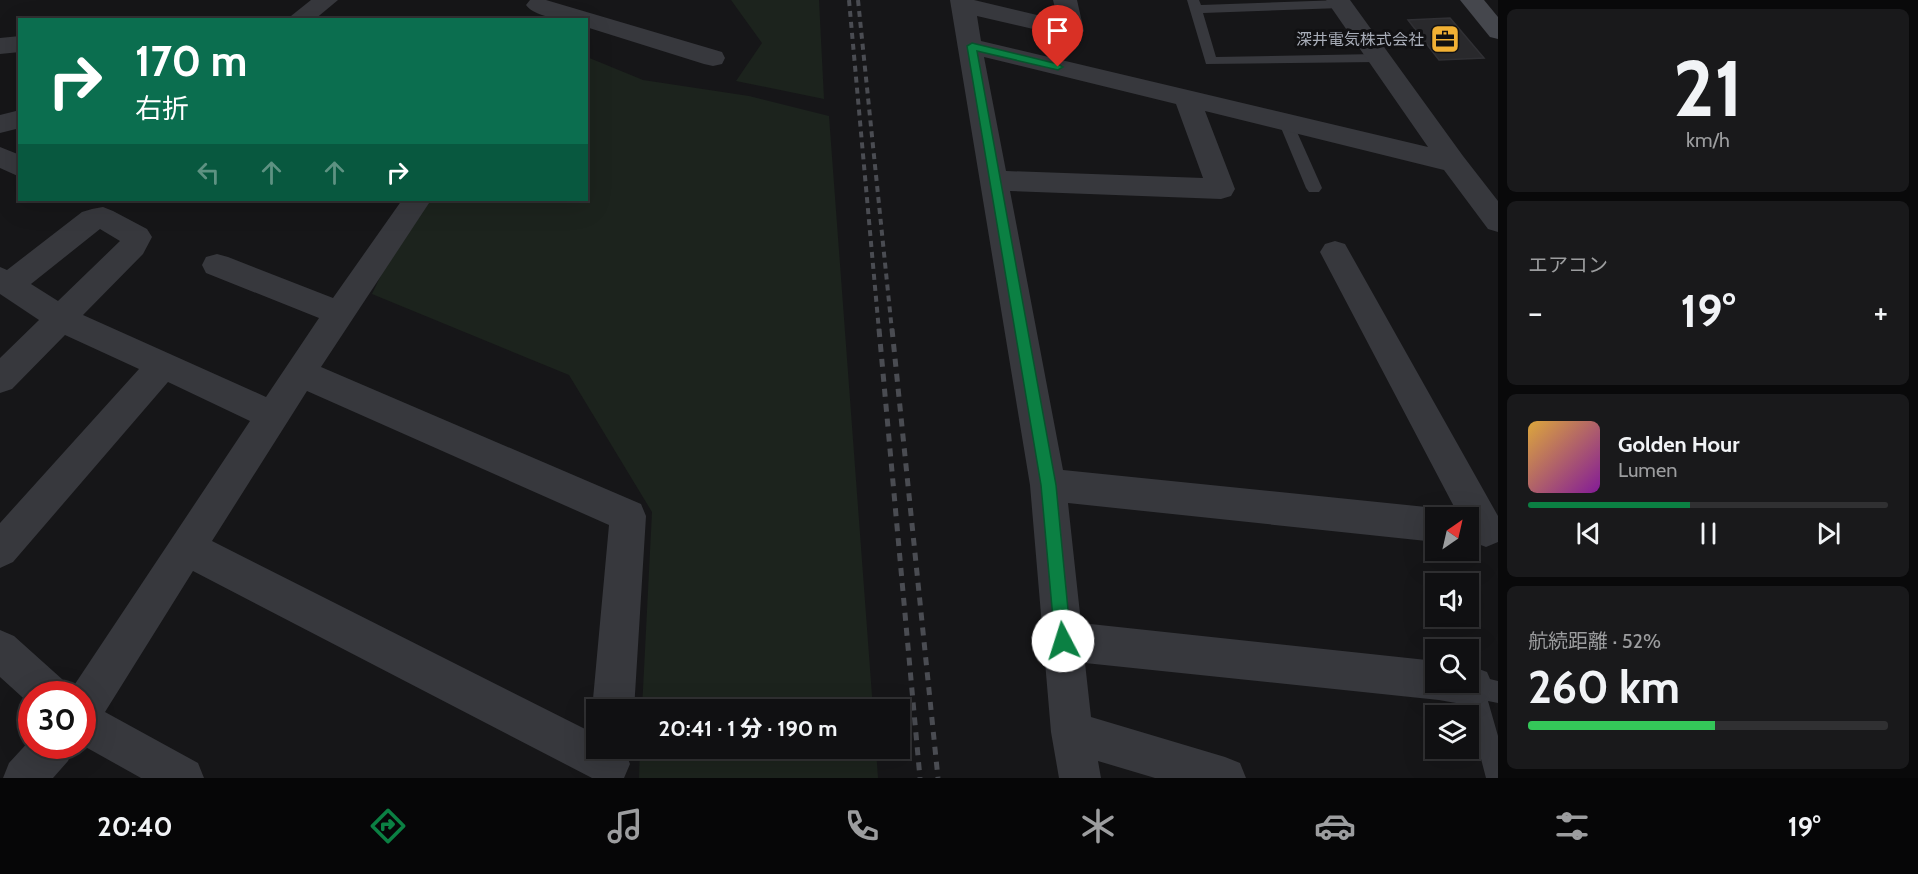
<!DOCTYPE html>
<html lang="ja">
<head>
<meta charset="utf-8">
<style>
  :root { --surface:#101012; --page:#19191b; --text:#f1f3f6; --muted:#9c9d9f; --line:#303032; --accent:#0b8043 }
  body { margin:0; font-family:Cabin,"Noto Sans JP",sans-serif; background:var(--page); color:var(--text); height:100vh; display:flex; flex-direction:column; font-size:22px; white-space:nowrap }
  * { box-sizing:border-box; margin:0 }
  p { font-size:20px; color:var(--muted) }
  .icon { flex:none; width:33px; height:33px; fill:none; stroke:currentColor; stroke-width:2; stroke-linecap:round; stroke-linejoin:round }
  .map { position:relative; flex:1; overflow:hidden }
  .details { display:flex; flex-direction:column; gap:9px; padding:9px; background:#09090a; width:420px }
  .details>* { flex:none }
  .hud { position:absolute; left:18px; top:18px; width:570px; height:183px; border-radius:0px; box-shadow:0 6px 24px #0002,0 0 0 2px var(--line); background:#0b6e4f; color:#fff; overflow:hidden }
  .needle { width:39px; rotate:34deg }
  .controls { position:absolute; left:1425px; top:507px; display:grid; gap:12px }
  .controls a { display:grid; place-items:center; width:54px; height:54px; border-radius:0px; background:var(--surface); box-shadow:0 6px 24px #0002,0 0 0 2px var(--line); font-size:30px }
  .speed { position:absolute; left:18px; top:681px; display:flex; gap:12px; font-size:30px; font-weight:700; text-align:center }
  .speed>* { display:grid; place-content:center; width:78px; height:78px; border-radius:50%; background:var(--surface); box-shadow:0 6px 24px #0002,0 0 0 2px var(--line); line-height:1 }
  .speed .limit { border:9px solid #d22; background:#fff; color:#111 }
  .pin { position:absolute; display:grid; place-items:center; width:51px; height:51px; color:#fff; margin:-62px -26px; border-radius:50% 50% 50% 0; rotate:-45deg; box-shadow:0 0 6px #0007 }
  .pin .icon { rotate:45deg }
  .me { position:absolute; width:66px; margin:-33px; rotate:355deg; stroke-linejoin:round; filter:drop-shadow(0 0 4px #0008) }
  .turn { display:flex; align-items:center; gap:21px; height:126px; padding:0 18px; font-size:27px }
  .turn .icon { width:78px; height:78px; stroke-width:2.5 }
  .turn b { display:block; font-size:42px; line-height:51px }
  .lanes { display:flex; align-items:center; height:57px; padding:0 18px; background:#0003; justify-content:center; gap:30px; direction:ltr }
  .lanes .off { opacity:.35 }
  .big { font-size:45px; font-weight:800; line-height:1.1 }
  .details .tile { flex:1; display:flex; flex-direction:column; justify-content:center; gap:9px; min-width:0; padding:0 21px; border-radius:9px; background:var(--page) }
  .details .dial { align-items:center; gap:0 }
  .dial b { font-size:78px; line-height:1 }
  .song { display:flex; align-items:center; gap:18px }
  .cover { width:72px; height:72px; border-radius:9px; background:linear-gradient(135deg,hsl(40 70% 55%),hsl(290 70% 35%)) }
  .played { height:6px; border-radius:3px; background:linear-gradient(90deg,var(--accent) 45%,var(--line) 45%) }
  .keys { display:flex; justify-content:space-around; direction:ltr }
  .heat { display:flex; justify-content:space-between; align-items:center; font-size:33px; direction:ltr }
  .charge { height:9px; border-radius:4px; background:linear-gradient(90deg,#34c759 52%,var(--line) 0) }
  .trip { position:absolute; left:586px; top:699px; width:324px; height:60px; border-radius:0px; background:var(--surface); box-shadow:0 6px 24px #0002,0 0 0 2px var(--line); font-weight:800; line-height:60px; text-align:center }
  .dock { display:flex; height:96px; justify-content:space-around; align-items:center; background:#060607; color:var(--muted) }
  .dock .icon { width:42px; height:42px }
  .dock .active { color:var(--accent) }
  .dock b { font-size:27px; color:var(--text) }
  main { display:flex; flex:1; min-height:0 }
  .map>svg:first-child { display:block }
</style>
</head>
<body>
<main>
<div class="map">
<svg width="1498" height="778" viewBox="0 0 1498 778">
  <rect width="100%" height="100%" fill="#161618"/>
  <g fill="#1c231d">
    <path d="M731,0H819L824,99L736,81L762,43Z"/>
    <path d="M587,57L643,80L749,96L829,116L873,709H642L652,512L569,375L372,294L417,200H586Z"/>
    <path d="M640,748L876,749L878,778H639Z"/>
  </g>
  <path fill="#29292c" stroke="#303034" stroke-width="1.5" d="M1450,18L1484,58L1439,60L1408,20Z"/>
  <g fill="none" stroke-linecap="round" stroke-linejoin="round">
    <g fill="#37383d" fill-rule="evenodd">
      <path d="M1187,0H1199L1201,5L1341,0L1347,4L1341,8L1203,13L1216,57L1377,54L1384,58L1377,62L1206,64Z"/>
      <path d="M1286,118L1293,123L1322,188L1319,192H1309L1306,188L1279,123Z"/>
      <path d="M1473,675L1498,681V703L1488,701L1498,736V778H1486L1462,686L1463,682H1468V677Z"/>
    </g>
    <g fill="#37383d" fill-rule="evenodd">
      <path d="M311,0H338L314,20H286Z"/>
      <path d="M530,0H546L722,52L725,58L722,64L713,66L704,64L586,27V20C570,20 536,19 526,5Z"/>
      <path d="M950,0H974L1058,20L1053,0H1077L1084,31L1080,36L1072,38L977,16L981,41L1428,147L1326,0H1350L1463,156L1498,201V232L1488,229L1444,170L1205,111L1235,189L1231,196L1221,199L1010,191L1063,470L1436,508L1449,513L1451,518H1436V542L1068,503L1081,623L1436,661V682H1468V665L1487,672L1493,686L1487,700L1473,706L1439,700L1085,663L1091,717L1225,757L1240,763L1246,778H1155L1098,761L1101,778H1059L1051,732L1030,485ZM984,57L1176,104L1203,178L1006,171Z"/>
      <path d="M20,36V52L0,54V38Z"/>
      <path d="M20,110V128L0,133V115Z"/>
      <path d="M0,147L20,155V177L0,168Z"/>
      <path d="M402,200H431L321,367L641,504L646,516L634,710H597V721L592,710L609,525L307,391L212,541L597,735V748L624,749L630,764L624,778H592L193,571L105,712L198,763L204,778H141L82,745V694H32V706L0,677V630L14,636L63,680L69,693L250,421L168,382L13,562L0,568V523L139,369L65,335L12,389L0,393V358L39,320L0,294V267L7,270L82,212L92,209L103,207L113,211L147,229L152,237L143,254L83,315L266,397L319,318L206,273L202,265L206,257L217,254L228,257L333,298ZM100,229L120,241L58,301L31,284Z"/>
      <path d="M1335,241L1345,244L1498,516V542L1486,547L1473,542L1468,533V518H1460L1320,252L1325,244Z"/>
      <path d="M32,738V746H74L68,761L53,778H3L9,763Z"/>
    </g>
    <path fill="#45474d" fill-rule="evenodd" d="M1460,0H1484L1498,17V39L1490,37Z"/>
    <g stroke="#4a4c52" stroke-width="4" stroke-dasharray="6 5" stroke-linecap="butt">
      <path d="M849,0L879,331"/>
      <path d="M858,0L892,331"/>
    </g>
    <g stroke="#4a4c52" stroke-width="5" stroke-dasharray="8 7" stroke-linecap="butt">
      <path d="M879,329L920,778"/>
      <path d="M892,329L938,778"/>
    </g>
  </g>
  <path fill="#0b8043" stroke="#07532c" stroke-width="1.5" d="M972,43L1058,64L1063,67L1058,70L977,51L1056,485L1071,641L1069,647L1063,649L1057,647L1055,641L1041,485L967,46Z"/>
  <defs>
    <g id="office-square" transform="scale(1.5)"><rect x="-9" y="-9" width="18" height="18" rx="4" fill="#f2b134" stroke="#111113"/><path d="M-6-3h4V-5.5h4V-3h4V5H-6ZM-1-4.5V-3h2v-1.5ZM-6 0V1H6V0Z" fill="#111"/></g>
  </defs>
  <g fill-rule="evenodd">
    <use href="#office-square" x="1445" y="39"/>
  </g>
  <g text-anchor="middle" stroke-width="6" stroke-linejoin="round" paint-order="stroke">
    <g font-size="16" fill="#a8adb8" stroke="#111113" text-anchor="end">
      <text x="1424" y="45">深井電気株式会社</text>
    </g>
  </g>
</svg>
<div class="controls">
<a><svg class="needle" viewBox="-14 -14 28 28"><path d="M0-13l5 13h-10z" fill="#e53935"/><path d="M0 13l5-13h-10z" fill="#9c9d9f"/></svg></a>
<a><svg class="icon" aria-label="sound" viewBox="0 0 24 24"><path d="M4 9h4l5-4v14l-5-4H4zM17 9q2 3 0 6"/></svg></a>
<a><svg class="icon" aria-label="search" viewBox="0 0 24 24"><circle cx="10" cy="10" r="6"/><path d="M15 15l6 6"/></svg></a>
<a><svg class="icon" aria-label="layers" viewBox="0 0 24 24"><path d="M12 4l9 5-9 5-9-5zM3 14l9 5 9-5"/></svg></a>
</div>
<div class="speed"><div class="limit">30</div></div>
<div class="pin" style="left:1058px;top:67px;background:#d93025"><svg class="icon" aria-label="arrive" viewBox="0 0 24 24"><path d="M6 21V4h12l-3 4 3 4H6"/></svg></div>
<svg class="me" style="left:1063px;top:641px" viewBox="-20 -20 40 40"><circle r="19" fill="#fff"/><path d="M0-13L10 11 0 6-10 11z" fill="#0b8043"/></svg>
<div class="trip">20:41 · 1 分 · 190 m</div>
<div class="hud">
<div class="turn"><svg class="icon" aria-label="right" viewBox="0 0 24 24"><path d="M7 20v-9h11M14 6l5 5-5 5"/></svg><div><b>170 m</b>右折</div></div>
<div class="lanes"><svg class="icon off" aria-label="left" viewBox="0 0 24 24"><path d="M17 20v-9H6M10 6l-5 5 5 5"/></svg><svg class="icon off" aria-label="ahead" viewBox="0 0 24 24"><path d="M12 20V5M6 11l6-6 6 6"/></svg><svg class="icon off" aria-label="ahead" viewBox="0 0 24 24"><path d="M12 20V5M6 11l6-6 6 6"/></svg><svg class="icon" aria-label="right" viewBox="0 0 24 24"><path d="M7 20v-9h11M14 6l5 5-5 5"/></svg></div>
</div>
</div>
<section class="details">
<div class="tile dial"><b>21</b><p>km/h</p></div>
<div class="tile"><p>エアコン</p>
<div class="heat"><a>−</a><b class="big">19°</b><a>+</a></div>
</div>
<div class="tile">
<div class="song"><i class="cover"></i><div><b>Golden Hour</b><p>Lumen</p></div></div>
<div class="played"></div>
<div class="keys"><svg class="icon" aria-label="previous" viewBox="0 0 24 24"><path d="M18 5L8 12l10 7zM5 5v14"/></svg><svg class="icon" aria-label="pause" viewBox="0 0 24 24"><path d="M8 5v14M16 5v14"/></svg><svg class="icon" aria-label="next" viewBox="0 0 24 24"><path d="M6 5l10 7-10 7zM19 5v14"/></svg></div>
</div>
<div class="tile"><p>航続距離 · 52%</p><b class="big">260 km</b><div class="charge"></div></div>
</section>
</main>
<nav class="dock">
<b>20:40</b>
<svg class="icon active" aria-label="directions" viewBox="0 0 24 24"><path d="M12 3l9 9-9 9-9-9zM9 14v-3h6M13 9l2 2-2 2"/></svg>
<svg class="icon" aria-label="music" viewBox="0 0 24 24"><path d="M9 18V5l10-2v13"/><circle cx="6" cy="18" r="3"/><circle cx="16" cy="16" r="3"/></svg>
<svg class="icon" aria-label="phone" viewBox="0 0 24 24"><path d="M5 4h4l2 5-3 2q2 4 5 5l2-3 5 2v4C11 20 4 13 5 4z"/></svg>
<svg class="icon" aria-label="climate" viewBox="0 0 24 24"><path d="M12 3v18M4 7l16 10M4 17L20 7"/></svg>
<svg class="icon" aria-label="car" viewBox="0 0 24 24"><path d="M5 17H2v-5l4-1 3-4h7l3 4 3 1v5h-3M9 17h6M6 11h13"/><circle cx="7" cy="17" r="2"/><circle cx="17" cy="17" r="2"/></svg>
<svg class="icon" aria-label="filters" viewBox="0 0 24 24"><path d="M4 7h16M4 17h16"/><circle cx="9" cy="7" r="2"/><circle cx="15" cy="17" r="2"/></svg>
<b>19°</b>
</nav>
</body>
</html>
